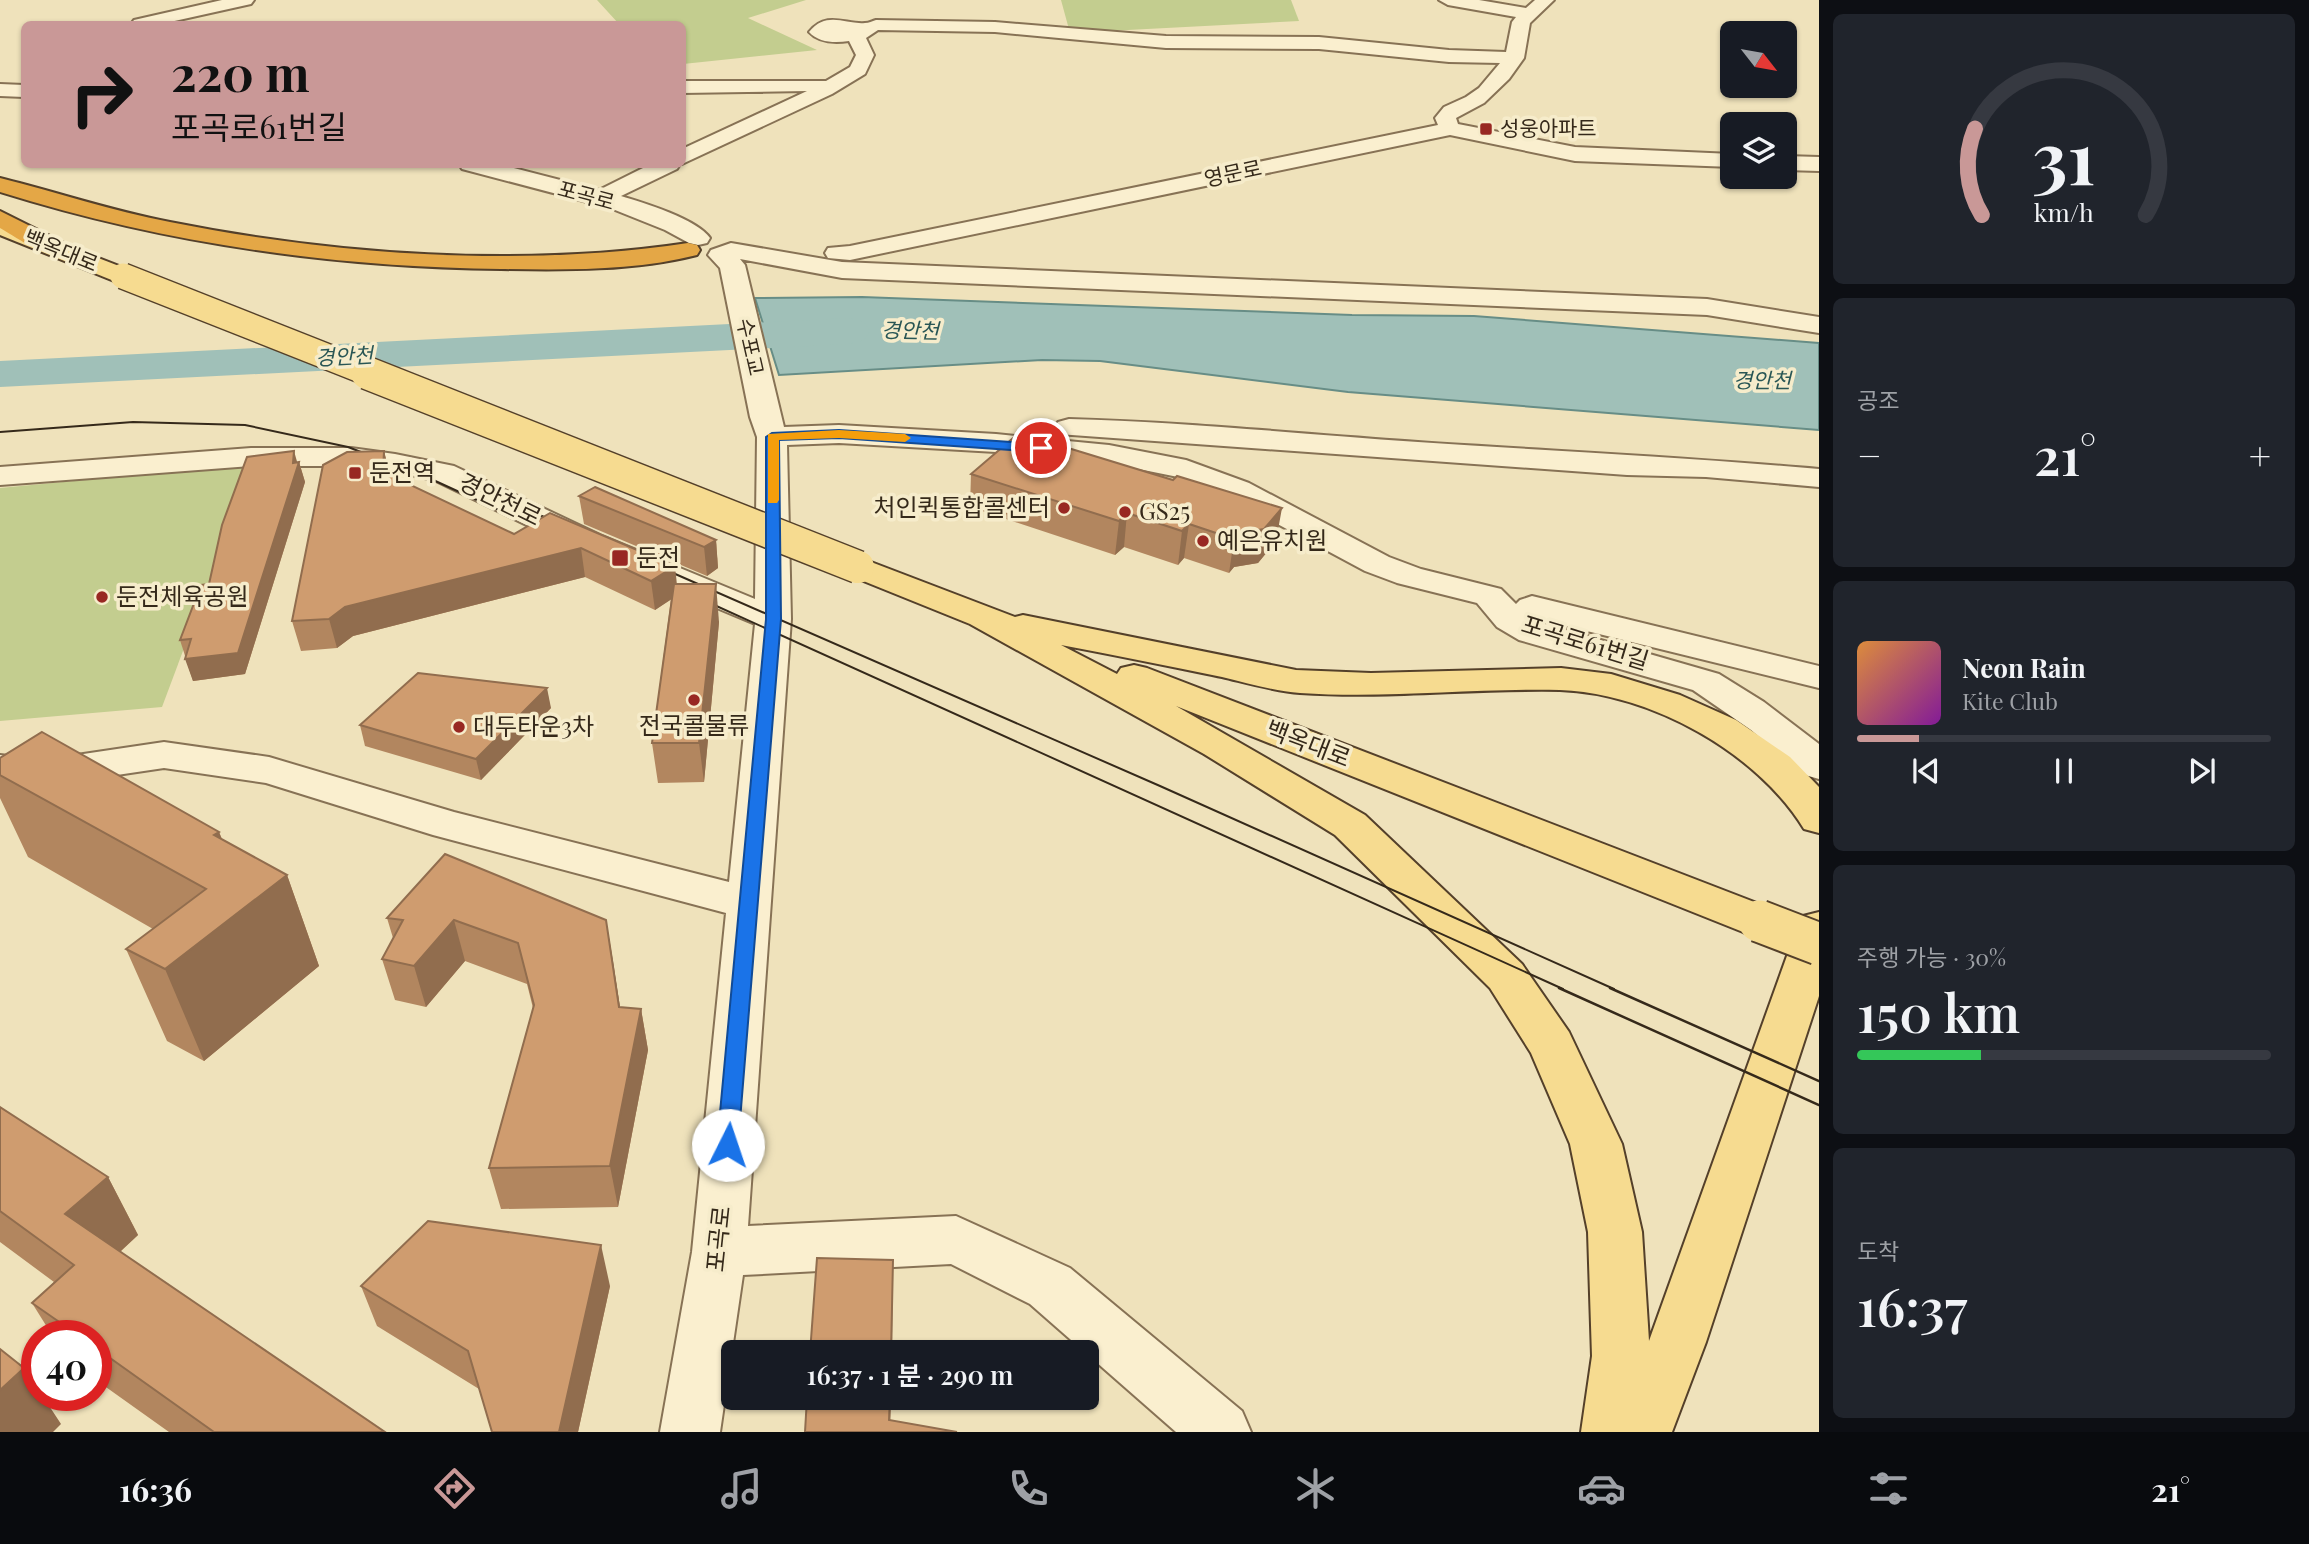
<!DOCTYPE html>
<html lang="ko">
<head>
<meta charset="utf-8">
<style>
  :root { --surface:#171b24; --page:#20242c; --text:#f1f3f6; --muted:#9ea1a6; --line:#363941; --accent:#c99897 }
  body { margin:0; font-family:"Playfair Display","Noto Sans KR",serif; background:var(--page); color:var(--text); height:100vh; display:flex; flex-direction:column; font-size:26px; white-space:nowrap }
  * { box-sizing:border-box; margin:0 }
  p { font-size:23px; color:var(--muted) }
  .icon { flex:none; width:38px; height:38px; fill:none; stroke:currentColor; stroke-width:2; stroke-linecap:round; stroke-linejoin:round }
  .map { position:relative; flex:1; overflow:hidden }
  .panel { display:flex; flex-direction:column; gap:14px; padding:14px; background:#0d0f14; width:490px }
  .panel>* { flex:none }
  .hud { position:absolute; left:21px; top:21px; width:665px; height:147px; border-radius:10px; box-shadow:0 2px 5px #0004; background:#c99897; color:#111; overflow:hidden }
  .needle { width:46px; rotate:121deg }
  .controls { position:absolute; left:1720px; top:21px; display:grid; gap:14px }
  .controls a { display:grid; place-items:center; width:77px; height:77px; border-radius:10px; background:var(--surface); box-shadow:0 2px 5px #0004; font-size:35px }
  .speed { position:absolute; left:21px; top:1320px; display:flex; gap:14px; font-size:35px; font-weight:700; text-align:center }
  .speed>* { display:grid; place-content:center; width:91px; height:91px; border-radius:50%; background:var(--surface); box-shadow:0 2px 5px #0004; line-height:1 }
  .speed .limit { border:10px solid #d22; background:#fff; color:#111 }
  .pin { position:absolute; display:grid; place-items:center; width:60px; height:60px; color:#fff; margin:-30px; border:4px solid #fff; border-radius:50%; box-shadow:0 2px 7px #0007 }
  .me { position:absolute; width:77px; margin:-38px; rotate:4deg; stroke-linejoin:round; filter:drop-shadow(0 0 5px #0008) }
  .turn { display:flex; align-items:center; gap:24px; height:147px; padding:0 35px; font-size:32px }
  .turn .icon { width:91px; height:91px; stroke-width:2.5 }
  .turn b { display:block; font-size:49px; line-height:60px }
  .big { font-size:52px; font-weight:600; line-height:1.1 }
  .panel .card { flex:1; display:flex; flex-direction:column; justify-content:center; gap:10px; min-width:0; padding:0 24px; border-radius:10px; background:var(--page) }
  .panel .dial { align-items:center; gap:0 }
  .dial svg { height:182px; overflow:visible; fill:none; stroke:var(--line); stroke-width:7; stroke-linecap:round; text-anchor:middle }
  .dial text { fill:var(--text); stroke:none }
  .song { display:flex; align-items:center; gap:21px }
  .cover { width:84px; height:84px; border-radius:10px; background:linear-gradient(135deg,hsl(30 70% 55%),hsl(290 70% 35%)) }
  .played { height:7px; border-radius:4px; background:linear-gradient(90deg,var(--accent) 15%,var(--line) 15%) }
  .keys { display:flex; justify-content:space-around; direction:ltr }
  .heat { display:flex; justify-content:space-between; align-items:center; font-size:38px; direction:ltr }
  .charge { height:10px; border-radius:5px; background:linear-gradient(90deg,#34c759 30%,var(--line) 0) }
  .trip { position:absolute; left:721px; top:1340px; width:378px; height:70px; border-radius:10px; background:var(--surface); box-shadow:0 2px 5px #0004; font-weight:600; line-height:70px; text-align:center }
  .dock { display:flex; height:112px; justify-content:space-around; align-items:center; background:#090b0e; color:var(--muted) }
  .dock .icon { width:49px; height:49px }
  .dock .current { color:var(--accent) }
  .dock b { font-size:32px; color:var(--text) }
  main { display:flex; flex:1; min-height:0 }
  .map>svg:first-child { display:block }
</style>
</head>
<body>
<main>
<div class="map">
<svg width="1819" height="1432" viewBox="0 0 1819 1432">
  <rect width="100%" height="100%" fill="#efe2bb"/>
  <g fill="#c3cd8f">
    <path d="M597,0H806L748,18L817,50L683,64L682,24H619Z"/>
    <path d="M1061,0H1291L1299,21L1070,33Z"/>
    <path d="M253,464L162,707L0,721V488Z"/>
  </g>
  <path fill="#a0c0b8" stroke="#678d86" stroke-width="2" d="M862,297L1352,315L1474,316L1819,343V430L1348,392L1100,361L1042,360L779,375L755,298Z"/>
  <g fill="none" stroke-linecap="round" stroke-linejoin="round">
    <path fill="#a0c0b8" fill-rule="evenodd" d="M849,318L864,322L870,331L864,340L849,344L0,387V361Z"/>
    <g stroke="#877255" stroke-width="4">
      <g id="minor">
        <path d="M222,0H254L251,4L161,24H131L134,20Z"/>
        <path d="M1439,0H1479L1526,8L1535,0H1554L1530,23L1524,58L1509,79L1484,103L1456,118L1458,124L1575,147L1732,154V167L1575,161L1450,135L850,260L828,258L825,253L828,248L850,246L1438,125L1435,118L1444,107L1466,97L1479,88L1500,63L1449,62L1319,49L1166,48L995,32L878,30L866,38L874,55L865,74L832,94L682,164V149L807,91L682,93V81H826L850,67L856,55L849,41C835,43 819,43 809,32C827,10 846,25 865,23C869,23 872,21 876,20L995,22L1166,36L1319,37L1449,50L1506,52L1512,22L1516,17L1448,5Z"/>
        <path d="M0,84L24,85V97L0,96Z"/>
        <path d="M1785,156L1819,157V171L1785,170Z"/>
        <path d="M459,164H498L599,190L651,164H680L677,169L621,196C644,203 697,219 710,238L707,243L698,245L689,243L665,230L610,208L462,169Z"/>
        <path d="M731,243L842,262L1707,299L1819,317V333L1707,315L842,278L740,259L745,265L784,427L839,425L996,434L1109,445L1186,460L1249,483L1389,557L1421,569L1501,589L1516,604L1520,600L1532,596L1819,666V688L1534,618L1545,624L1719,674L1764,702L1819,744V779L1805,775L1751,730L1693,690L1519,640L1497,627L1477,603L1397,583L1365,571L1227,497L1178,477L1109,463L996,452L839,443L787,445L791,619L748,1226L956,1216L1070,1268L1242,1411L1251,1432H1176L1030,1304L951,1264L743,1275L720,1432H660L692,1252L726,913L433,835L266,783L164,768L43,786L0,781V755L43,760L164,742L269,757L454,812L729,882L755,624L576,549L434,480L395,472L351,466H251L0,485V467L251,448H351L395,454L454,466L600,535L755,599L757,437L750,417L720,268L708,255L711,250Z"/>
        <path d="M1069,419C1185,422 1301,434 1418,442C1551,451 1685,457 1819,469V487L1706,477L1627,475L1058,434L1054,428L1058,422Z"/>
      </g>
    </g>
    <g stroke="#54402a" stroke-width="4">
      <g id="major">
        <path d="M0,220L132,271L136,276L132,281L123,284L114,281L0,235Z"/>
        <path d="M858,557L1015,617L1023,615L1296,670L1371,673L1561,668L1611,674L1680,695L1736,720L1790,757L1819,787V833L1804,829C1757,752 1650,693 1560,690C1473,688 1387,699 1300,693C1274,691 1247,683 1222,677C1168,666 1115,655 1061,645L1117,674L1121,668L1134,665L1147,668L1775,910L1781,921L1775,932L1759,937L1743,932L1176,706L1365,815L1522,964L1569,1032L1622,1144L1642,1232L1649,1341L1797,928L1803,916L1819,912V996L1706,1342L1672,1432H1581L1592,1356L1588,1232L1570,1144L1531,1053L1490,988L1335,835L1204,754L970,624L846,574L841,567L846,560Z"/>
      </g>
    </g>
    <g stroke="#54402a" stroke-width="4">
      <g id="highway">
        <path d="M0,178C57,192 112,211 170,222C335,255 521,268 688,243L697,245L700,250L697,255C634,271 566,270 501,269C330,267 163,243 0,192Z"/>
        <path d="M0,211L64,243L67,248L64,253C43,258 18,238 0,228Z"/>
      </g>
    </g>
    <use href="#minor" fill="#faefcf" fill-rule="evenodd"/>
    <use href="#major" fill="#f6db90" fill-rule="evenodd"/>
    <use href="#highway" fill="#e4a746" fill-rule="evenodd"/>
    <g stroke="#35291a" stroke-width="2">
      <path d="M0,432L133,422L245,425L348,447L431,479L547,532"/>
      <path d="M468,485L561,524"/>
      <path d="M657,566L1160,786L1614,989"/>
      <path d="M701,599L1563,989"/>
    </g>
    <g stroke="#35291a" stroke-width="2.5">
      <path d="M1559,988L1819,1105"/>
      <path d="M1610,988L1819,1081"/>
    </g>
    <g stroke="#54402a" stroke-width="28" stroke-linecap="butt">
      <path id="major-bridge-far2" d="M123,276L371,374"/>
    </g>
    <g stroke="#54402a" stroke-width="35" stroke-linecap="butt">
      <path id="major-bridge-far1" d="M367,373L858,567"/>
    </g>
    <g stroke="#54402a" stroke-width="45" stroke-linecap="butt">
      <path id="major-bridge" d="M1759,921L1819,944"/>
    </g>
    <use href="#major-bridge-far2" stroke="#f6db90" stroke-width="25"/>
    <use href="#major-bridge-far1" stroke="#f6db90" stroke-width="32"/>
    <use href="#major-bridge" stroke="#f6db90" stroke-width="41"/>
  </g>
  <g fill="#b2865f">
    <path d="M384,451L390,475L514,534L550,513L677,584L719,622L704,782L658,783L652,743L671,599L655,610L585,577L353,636L337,648L301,651L292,621Z"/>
    <path d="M297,462H299L305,482L245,674L193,681L180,640L209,584Z"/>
    <path d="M971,474L1276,541L1258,563L1234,567L1229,573L1184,558L1178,565L1124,547L1115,555L970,507Z"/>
    <path d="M579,496L716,540L718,568L707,576L584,524Z"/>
    <path d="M551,708L481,780L365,746L360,725Z"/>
    <path d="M0,758L219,832L222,839L287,875L319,966L204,1061L167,1041L126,949L153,929L28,857L0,798Z"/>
    <path d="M387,918L606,920L620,1007L641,1009L648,1050L618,1207L501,1209L489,1168L533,1008L527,984L465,961L426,1007L395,1000L382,959L393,938Z"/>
    <path d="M0,1107L108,1177L138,1235L120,1252L385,1432H169L96,1380V1335H52L32,1303L54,1282L0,1242Z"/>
    <path d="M361,1286H610L578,1432H492L479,1389L377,1326Z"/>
  </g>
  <g fill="#916d4e">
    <path d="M294,451L298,465L299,462L305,482L245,674L193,681L185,659L293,463Z"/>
    <path d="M384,451L391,479L383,472Z"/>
    <path d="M1282,508L1276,541L1258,563L1234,567L1229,573L1234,539L1240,533Z"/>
    <path d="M1127,513L1124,547L1115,555L1119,521Z"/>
    <path d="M1189,524L1184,558L1178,565L1182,531Z"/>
    <path d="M716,540L718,568L707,576L704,547Z"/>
    <path d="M581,548L585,577L353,636L337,648L329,619L345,607Z"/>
    <path d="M675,566L678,595L655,610L651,581Z"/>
    <path d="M716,584L719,622L704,782L699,743Z"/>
    <path d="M547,688L551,708L481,780L476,759Z"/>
    <path d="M219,832L247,906L287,875L319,966L204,1061L165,969L242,910L214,835Z"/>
    <path d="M454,920L465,961L426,1007L414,966Z"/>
    <path d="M606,920L613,961L626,1048L619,1007Z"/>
    <path d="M641,1009L648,1050L618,1207L610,1166Z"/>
    <path d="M108,1177L138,1235L98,1272L65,1214Z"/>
    <path d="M601,1245L610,1286L578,1432H559Z"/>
    <path d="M893,1260L892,1353H891Z"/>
    <path d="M24,1368L37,1387V1395H42L61,1424L53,1432H0V1390Z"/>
    <path d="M890,1398H891L890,1432H889Z"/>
  </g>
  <g fill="#cf9c6f" stroke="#916d4e" stroke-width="2">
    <path d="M1019,433L1173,480L1177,476L1282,508L1264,529L1240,533L1234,539L1189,524L1182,531L1127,513L1119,521L971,474Z"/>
    <path d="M294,451L293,463L299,462L238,653L185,659L191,639L180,640L201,585L209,584L222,525L247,457Z"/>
    <path d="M384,451L383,472L514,534L550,513L675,566L651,581L581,548L345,607L329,619L292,621L323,465L347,452Z"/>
    <path d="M595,487L716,540L704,547L579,496Z"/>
    <path d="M674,584H716L699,743H652Z"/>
    <path d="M418,673L547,688L476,759L360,725Z"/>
    <path d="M42,732L219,832L214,835L287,875L165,969L126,949L206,889L0,775V758Z"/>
    <path d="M445,854L606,920L619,1007L641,1009L610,1166L489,1168L534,1005L518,943L454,920L414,966L382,959L403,920L387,918Z"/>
    <path d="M0,1107L108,1177L65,1214L385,1432H214L96,1348V1335H78L32,1303L74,1265L0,1211Z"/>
    <path d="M428,1221L601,1245L559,1432H492L468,1351L361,1286Z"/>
    <path d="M817,1258L893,1260L891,1353H810Z"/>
    <path d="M0,1349L24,1368L0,1390Z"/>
    <path d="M807,1398H890L889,1420L957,1432H805Z"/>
  </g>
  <path fill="#1a73e8" stroke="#114b97" stroke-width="2" d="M839,430L1041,444L1048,448L1041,452L839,438L779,440L781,619L738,1145L735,1151L728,1154L720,1151L717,1145L766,619V437L772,433Z"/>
  <path fill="#f59e0b" d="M839,430L905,434L911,438L905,442L839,438L779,440V500L777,503H768V434Z"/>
  <g fill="#982822" stroke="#f6eccb" stroke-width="2.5">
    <rect x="1479" y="122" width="14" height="14" rx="3.5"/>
    <rect x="348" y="466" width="14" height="14" rx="3.5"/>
    <circle cx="1064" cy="508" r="7"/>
    <circle cx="1125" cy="512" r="7"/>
    <circle cx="1203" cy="541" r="7"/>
    <rect x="611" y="549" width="18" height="18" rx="3.5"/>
    <circle cx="102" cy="597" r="7"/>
    <circle cx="694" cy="700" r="7"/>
    <circle cx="459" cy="727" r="7"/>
  </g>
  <g text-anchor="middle" stroke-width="7" stroke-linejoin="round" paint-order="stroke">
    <g font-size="21" fill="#35291a" stroke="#f6eccb" text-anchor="start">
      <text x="1500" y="136">성웅아파트</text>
    </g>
    <g font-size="21" fill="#35291a" stroke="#f6eccb">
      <text transform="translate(1233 174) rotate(-12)" y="7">영문로</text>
      <text transform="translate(586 196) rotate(15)" y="7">포곡로</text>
      <text transform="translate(61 251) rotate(22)" y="7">백옥대로</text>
      <text transform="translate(750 347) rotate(77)" y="7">수포교</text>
    </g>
    <g font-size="21" font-style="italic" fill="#295655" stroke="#f6eccb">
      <text transform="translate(910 331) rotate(1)" y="7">경안천</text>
      <text transform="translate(344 357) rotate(-3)" y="7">경안천</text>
      <text x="1762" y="388">경안천</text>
    </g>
    <g font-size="24" fill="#35291a" stroke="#f6eccb" text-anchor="start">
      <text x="369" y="481">둔전역</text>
      <text x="1050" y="516" text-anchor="end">처인퀵통합콜센터</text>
      <text x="1139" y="520">GS25</text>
      <text x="1217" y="549">예은유치원</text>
      <text x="636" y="566">둔전</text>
      <text x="116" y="605">둔전체육공원</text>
      <text x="694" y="734" text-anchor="middle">전국콜물류</text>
      <text x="473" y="735">대두타운3차</text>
    </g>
    <g font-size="24" fill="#35291a" stroke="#f6eccb">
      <text transform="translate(500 500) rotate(26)" y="8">경안천로</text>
      <text transform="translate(1585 643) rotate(17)" y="8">포곡로61번길</text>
      <text transform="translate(1308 744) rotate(21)" y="8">백옥대로</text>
      <text transform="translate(719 1239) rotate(-84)" y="8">포곡로</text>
    </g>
  </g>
</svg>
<div class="controls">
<a><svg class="needle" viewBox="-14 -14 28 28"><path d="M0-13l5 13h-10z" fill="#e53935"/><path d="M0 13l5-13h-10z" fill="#9ea1a6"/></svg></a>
<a><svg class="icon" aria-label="layers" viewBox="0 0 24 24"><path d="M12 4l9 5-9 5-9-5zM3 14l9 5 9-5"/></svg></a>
</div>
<div class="speed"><div class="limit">40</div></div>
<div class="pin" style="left:1041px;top:448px;background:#d93025"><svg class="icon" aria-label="arrive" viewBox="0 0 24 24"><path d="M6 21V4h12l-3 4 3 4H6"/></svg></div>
<svg class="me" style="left:728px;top:1145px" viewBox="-20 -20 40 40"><circle r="19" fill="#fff"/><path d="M0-13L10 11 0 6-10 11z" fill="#1a73e8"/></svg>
<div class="trip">16:37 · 1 분 · 290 m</div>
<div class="hud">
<div class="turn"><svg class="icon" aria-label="right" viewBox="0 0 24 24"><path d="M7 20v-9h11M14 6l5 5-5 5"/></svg><div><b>220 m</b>포곡로61번길</div></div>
</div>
</div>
<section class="panel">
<div class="card dial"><svg viewBox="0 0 100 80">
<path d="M14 69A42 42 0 1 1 86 69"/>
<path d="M14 69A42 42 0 0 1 11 31" stroke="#c99897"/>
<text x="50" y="56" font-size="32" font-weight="700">31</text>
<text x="50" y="72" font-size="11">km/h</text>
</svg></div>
<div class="card"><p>공조</p>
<div class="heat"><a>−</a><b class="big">21°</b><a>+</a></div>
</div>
<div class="card">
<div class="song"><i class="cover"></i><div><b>Neon Rain</b><p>Kite Club</p></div></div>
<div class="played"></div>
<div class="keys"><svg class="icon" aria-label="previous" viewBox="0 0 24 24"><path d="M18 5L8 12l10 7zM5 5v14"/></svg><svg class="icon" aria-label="pause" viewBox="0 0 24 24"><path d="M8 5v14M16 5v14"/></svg><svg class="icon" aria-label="next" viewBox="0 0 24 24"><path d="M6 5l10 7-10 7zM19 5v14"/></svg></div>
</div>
<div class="card"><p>주행 가능 · 30%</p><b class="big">150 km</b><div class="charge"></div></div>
<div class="card"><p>도착</p><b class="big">16:37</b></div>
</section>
</main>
<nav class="dock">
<b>16:36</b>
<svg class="icon current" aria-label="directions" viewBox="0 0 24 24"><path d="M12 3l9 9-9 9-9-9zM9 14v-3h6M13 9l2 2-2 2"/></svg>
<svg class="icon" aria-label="music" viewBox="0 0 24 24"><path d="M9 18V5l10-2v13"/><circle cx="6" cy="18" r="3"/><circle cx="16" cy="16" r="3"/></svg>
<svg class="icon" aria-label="phone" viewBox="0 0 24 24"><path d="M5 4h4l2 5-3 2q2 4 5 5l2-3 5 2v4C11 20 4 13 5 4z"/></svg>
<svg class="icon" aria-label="climate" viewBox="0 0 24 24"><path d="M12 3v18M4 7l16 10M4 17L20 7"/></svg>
<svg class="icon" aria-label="car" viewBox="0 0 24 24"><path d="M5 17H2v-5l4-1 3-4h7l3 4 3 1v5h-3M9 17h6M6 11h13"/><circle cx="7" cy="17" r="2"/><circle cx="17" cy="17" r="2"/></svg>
<svg class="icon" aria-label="filters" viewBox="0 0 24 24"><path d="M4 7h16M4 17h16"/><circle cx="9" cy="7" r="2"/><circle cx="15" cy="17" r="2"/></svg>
<b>21°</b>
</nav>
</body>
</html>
